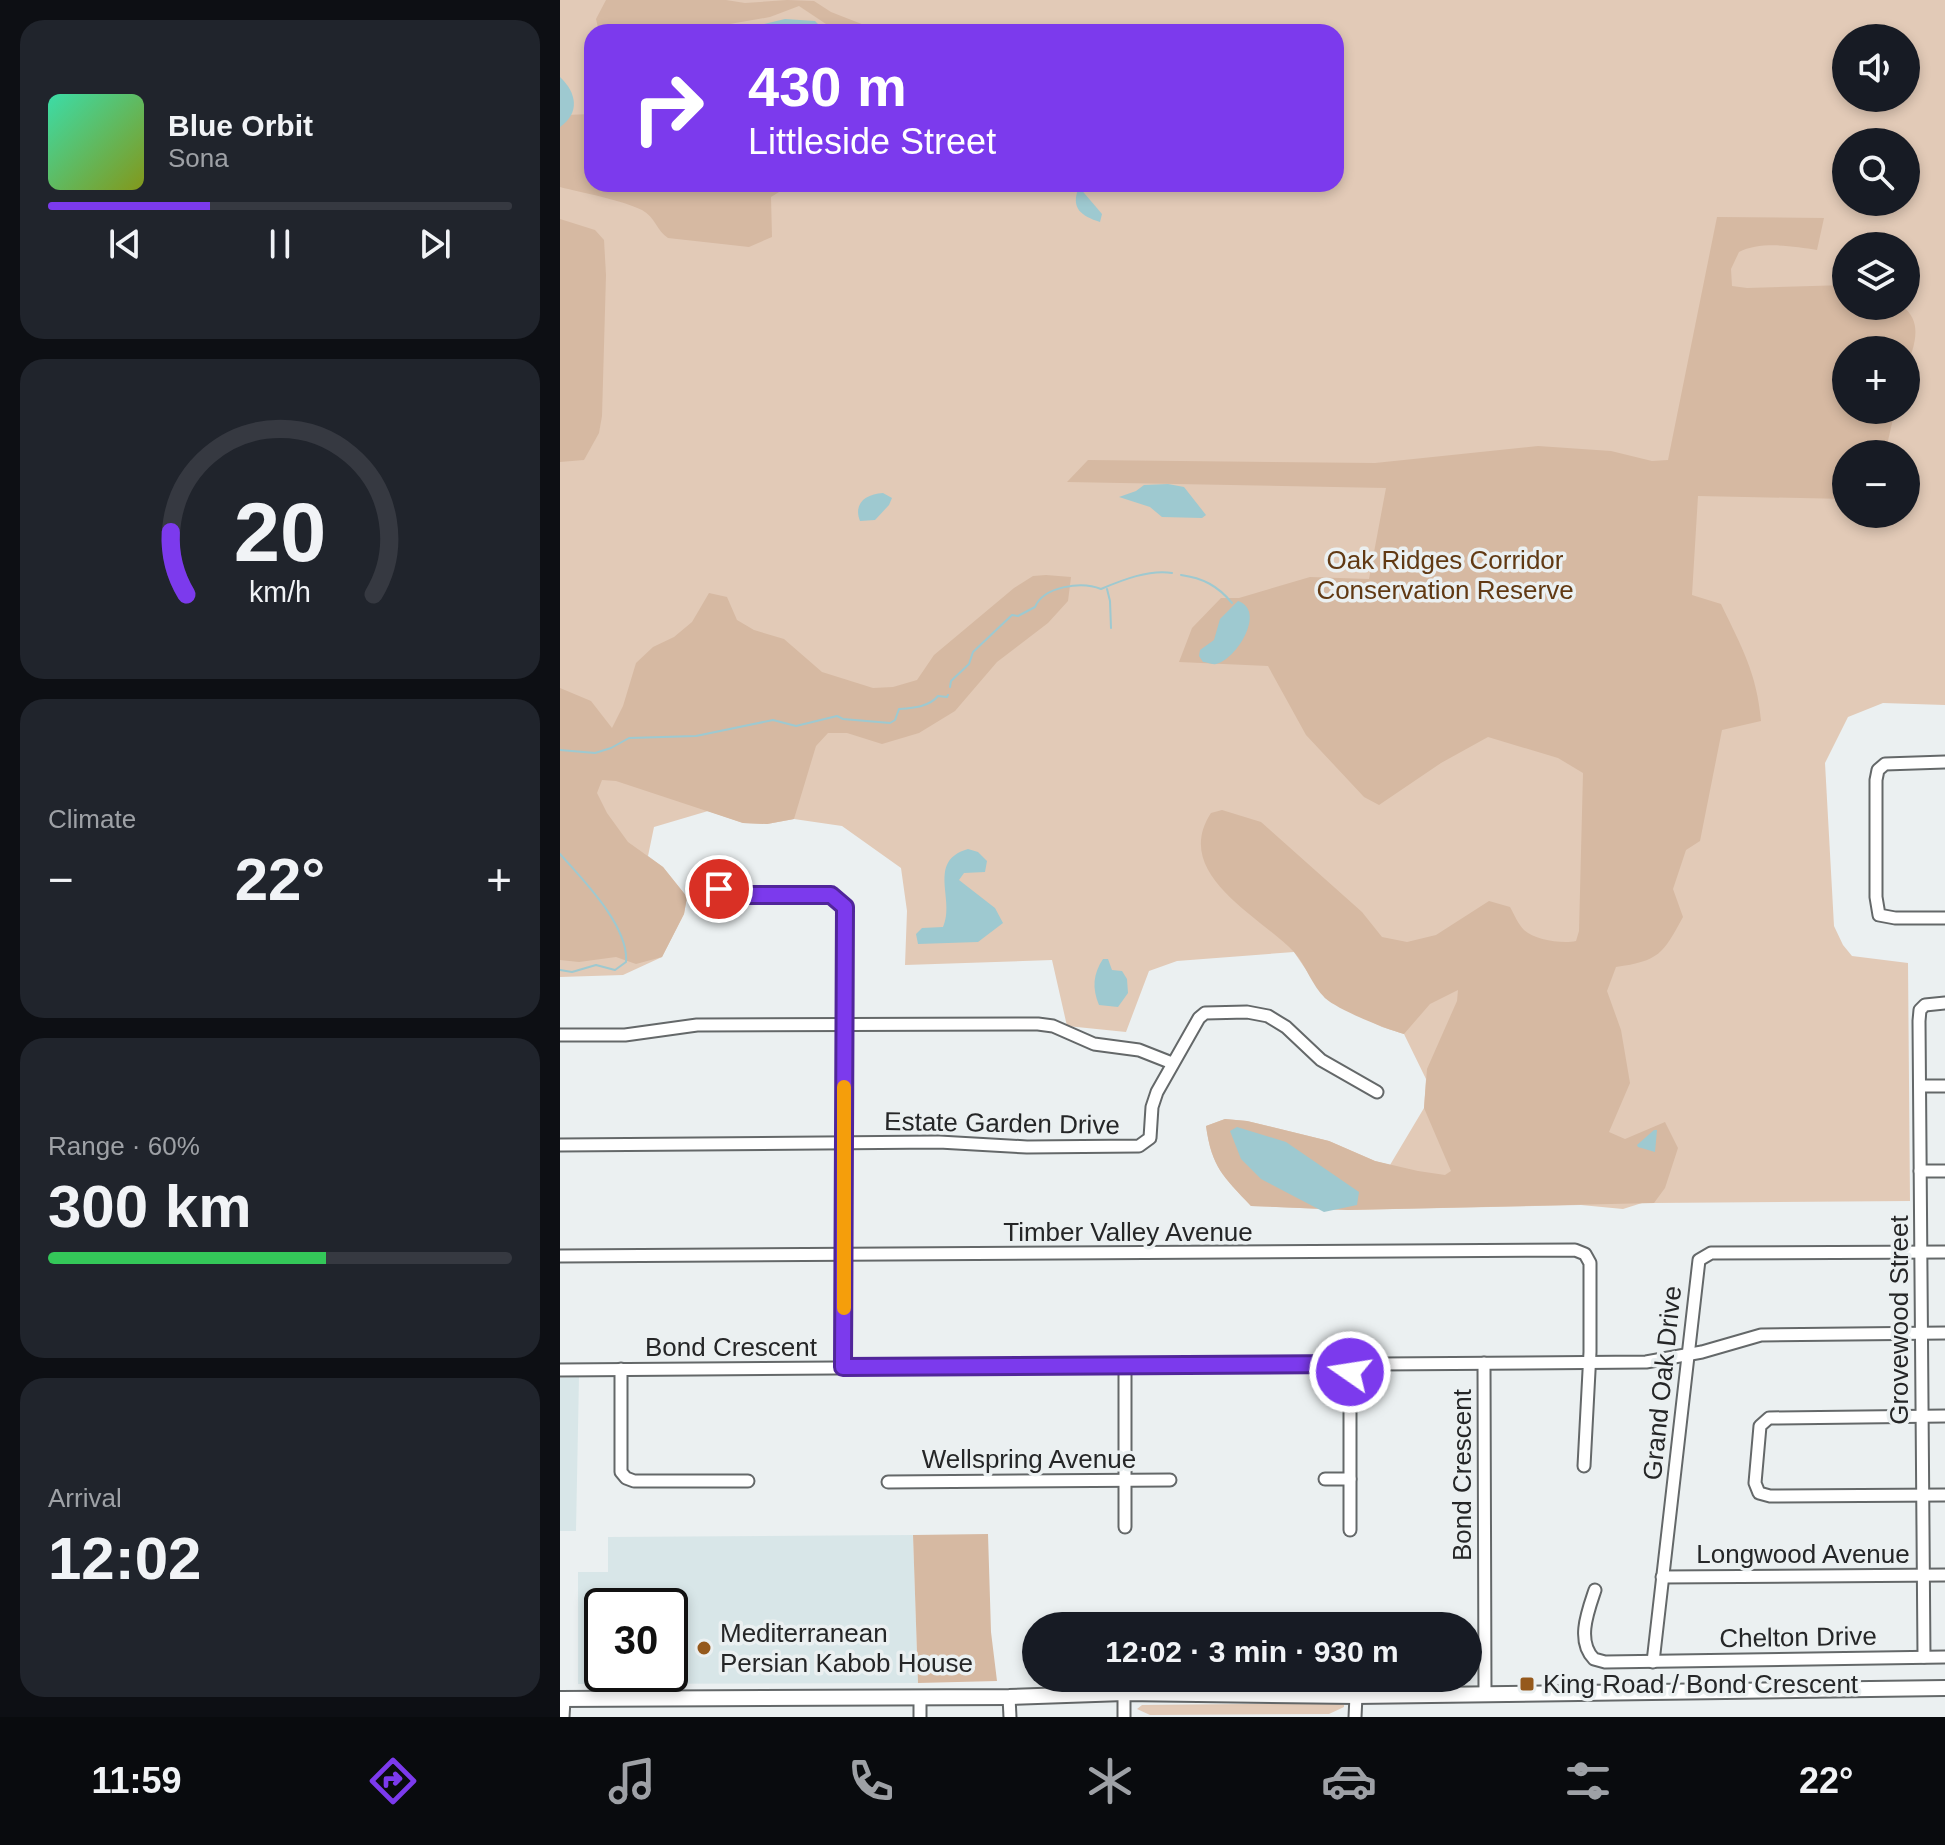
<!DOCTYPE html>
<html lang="en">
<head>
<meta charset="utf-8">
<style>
  :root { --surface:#171b24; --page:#20242c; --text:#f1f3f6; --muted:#9ea1a6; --line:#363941; --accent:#7c3aed }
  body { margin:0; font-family:Helvetica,sans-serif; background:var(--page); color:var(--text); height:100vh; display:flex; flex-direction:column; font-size:30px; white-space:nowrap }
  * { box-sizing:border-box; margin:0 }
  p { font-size:26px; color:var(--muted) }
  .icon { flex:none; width:44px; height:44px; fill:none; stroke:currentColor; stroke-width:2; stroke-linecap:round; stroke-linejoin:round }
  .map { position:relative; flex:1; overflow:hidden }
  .panel { display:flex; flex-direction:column; gap:20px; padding:20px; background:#0d0f14; width:560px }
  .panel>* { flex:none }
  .guide { position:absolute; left:24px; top:24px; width:760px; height:168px; border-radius:24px; box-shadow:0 4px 12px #0003; background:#7c3aed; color:#fff; overflow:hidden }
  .controls { position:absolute; left:1272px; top:24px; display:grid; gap:16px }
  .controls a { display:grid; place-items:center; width:88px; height:88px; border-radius:50%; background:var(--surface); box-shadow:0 4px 12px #0003; font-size:40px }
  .speed { position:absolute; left:24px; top:1588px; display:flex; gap:16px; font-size:40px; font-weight:700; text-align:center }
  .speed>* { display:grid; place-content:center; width:104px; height:104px; border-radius:50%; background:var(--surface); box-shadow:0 4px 12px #0003; line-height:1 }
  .speed .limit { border:4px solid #111; border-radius:12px; background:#fff; color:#111 }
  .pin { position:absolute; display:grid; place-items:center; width:68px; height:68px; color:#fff; margin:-34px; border:4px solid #fff; border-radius:50%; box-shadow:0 2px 8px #0007 }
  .me { position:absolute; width:88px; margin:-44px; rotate:283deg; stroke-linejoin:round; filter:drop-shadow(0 0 6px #0008) }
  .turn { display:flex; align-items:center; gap:28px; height:168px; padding:0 32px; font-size:36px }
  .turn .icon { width:104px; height:104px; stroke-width:2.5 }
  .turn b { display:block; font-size:56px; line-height:68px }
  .big { font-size:60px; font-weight:700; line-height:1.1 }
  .panel .tile { flex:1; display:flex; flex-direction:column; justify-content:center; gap:12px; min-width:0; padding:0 28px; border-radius:24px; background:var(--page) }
  .panel .dial { align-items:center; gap:0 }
  .dial svg { height:208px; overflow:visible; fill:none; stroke:var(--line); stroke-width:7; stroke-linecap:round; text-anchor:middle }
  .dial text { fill:var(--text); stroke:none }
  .song { display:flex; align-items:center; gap:24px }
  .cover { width:96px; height:96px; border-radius:12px; background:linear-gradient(135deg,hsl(160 70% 55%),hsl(70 70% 35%)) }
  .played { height:8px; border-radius:4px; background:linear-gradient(90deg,var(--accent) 35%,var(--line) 35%) }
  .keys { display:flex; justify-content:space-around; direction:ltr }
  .heat { display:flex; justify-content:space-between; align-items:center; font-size:44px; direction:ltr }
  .charge { height:12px; border-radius:6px; background:linear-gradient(90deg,#34c759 60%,var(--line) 0) }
  .trip { position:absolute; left:462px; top:1612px; width:460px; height:80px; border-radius:40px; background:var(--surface); box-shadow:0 4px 12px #0003; font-weight:700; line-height:80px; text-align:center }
  .tab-bar { display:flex; height:128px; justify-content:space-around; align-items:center; background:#090b0e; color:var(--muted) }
  .tab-bar .icon { width:56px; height:56px }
  .tab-bar .on { color:var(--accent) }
  .tab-bar b { font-size:36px; color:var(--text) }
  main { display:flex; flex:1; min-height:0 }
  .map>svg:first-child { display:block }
</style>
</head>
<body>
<main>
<section class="panel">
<div class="tile">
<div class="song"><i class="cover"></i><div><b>Blue Orbit</b><p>Sona</p></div></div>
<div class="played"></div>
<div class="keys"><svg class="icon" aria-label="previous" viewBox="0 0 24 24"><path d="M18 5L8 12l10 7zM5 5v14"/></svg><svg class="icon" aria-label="pause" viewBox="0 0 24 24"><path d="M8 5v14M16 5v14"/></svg><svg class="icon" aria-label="next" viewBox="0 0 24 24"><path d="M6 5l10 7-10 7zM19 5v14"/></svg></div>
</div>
<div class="tile dial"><svg viewBox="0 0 100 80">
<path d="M14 69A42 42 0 1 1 86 69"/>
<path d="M14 69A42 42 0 0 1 8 45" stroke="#7c3aed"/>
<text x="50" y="56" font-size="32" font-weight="700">20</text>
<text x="50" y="72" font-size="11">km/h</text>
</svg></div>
<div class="tile"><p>Climate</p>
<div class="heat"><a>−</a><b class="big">22°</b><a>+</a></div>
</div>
<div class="tile"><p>Range · 60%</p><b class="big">300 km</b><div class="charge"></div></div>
<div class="tile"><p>Arrival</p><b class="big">12:02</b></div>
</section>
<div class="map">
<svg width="1385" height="1717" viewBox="0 0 1385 1717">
  <rect width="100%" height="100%" fill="#ebf0f1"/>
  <g fill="#d8e6e8" fill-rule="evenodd">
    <path d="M19,1377L16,1531H0V1378Z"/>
    <path d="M353,1535L358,1683L18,1684V1572H48V1537ZM42,1606H110V1674H42Z"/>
  </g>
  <g fill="#e2cab7" fill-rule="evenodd">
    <path d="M0,0H1385V705L1323,703L1288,717L1265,763L1274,926L1283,945L1292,956L1348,963L1350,1201L1094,1203H1082L1063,1209L1021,1205L788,1210L691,1206C663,1176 652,1168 646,1126L665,1119L687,1121L769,1141L815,1161L830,1165L864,1108L866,1079L844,1034L822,1027L765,998L734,952L617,961L589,971L566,1032L507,1026L492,960L345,965L347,911L341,868L282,826L234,819L207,824L183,823L148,811L94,827L88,856L103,867L127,897L124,914L102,957L63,975L0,977ZM32,32H776V184H32ZM1286,38H1346V98H1286ZM1286,142H1346V202H1286ZM1286,246H1346V306H1286ZM1286,350H1346V410H1286ZM1286,454H1346V514H1286Z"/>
    <path d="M778,1703L784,1705V1707L769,1714L590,1715L577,1709L582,1705Z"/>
  </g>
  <g fill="#d6b9a2">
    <path d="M46,0H166L185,3L227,0L254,1L271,12L317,30L267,32L266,24L239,6L210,17L147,28L143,32H39L36,19Z"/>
    <path d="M32,114V184H232L211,197L212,237L189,247L108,238C97,231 95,217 82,210C62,200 23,193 0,187V120L6,115Z"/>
    <path d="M1157,217L1264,218L1257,250C1234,246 1200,241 1179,252L1171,269L1172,286L1187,288L1286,285V306H1342C1365,323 1353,348 1346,370V350H1286V410H1335L1325,454H1286V499L1138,496L1132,595L1161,604C1181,646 1197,673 1201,721L1162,730L1140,841L1126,850L1113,889L1123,917C1103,954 1099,961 1056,967L1047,991L1061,1030L1070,1083L1049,1132L1065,1139L1105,1122L1118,1148L1105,1188L1094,1203L788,1210L691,1206C663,1176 652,1168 646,1126L665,1119L687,1121L769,1141L815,1161L858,1171L885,1175L891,1171L864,1108L867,1069L897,1001L898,990L870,1004L844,1034C826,1029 778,1010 765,998C752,986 746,965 734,952C700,916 611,874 651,813L662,810L701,822L802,912L822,937L847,942L876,935L929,901L950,907C954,914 958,924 964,930C975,940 1002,944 1016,941L1019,931L1023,773L998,758L928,737L881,763L819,805L804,797L746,735L708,666L619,662L632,628L661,598H679L750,577L809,579L826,488L507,482L528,460L815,463L978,446L1051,451L1092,461L1108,460Z"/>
    <path d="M0,219L35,230L44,240L46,275L42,416L39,433L24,460L0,462Z"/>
    <path d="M486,575L511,577L508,601L488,623L437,662L395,711L359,733L322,744L287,733H268L256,746L234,819L207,824L183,823L56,781L42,780L37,793L47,813L68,842L103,867L127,897L124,914L102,957L76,964L56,957L19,962L0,960V688L31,701L52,728L63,706L76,663L93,647L114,637L132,622L149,593L167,597L177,620L194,630L224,639L262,672L313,688L333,687L357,680L374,655L454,588L473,576Z"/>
    <path d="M428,1534L431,1632L437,1681L358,1683L353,1535Z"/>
  </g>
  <g fill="#9ec9d0">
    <path d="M225,19L255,21L266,32H227L223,26L217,25L204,32H171Z"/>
    <path d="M0,77C17,93 20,113 0,127Z"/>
    <path d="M519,187L542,214L540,222C521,216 510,208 519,187Z"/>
    <path d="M608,484L624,487L646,515L642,518L602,517L590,507L559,497L576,491L584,485Z"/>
    <path d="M323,493L332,498L329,505L315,520L300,521C293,503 306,494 323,493Z"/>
    <path d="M678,601C707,611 676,660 656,664C652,665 646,662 643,662L639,656L640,650L654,640L660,619Z"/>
    <path d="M408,849L418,852L427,861L425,872L404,873L399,880L435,908L443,923L418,942L358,944L356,934L362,928L383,927C396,900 366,861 408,849Z"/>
    <path d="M543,959H548L552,970L562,971L567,979L568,993L558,1007L539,1005C532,988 533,974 543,959Z"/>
    <path d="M677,1127L726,1142L799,1192L797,1205L764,1212L701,1179L681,1159L670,1131Z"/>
    <path d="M1094,1130H1097L1095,1152L1078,1147L1077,1145Z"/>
  </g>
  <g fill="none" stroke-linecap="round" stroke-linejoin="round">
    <g stroke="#9ec9d0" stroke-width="2">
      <path d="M621,575C643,578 658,586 672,603"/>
      <path d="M547,589L550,601L551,628"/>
      <path d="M390,687L391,681L409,664L413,652L452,615L458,616L475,607C484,586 522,581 541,589C562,580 590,569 612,573"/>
      <path d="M0,750L35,753L51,748L69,738L136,736L213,720L236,726L277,716L283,719L330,723L335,720L339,709C353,708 369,707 378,696L387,697L388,695"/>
      <path d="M0,854C23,880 69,926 66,962L55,970L36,965L12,972L0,970"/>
    </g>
    <g stroke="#646869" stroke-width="15">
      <g id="minor">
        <path d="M1385,762L1325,764L1318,770L1316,780V897L1319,915L1335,918H1385"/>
        <path d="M144,883L174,895H271L285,907L283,1367"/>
        <path d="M0,1035H65L137,1025L478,1024L493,1026L534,1044L579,1050L612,1063"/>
        <path d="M1360,1086H1385"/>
        <path d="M0,1145L379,1142L467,1147L579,1146L590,1138L592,1107L597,1092L639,1018L645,1013L687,1012L708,1016L726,1027L761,1060L817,1092"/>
        <path d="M1360,1171H1385"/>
        <path d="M0,1256L1015,1250L1025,1254L1030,1263V1352L1024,1466"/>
        <path d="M924,1363L925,1694"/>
        <path d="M790,1364V1530"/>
        <path d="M565,1366V1527"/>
        <path d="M61,1369V1472L66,1478L74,1481H188"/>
        <path d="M0,1370L1086,1362L1142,1352L1201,1335L1385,1333"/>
        <path d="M1385,1416L1209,1418L1200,1426L1195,1483L1199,1493L1210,1496L1385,1495"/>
        <path d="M765,1479H790"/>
        <path d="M328,1482L610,1480"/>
        <path d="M1102,1577L1385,1575"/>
        <path d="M1035,1590C1028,1611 1016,1641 1034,1659L1045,1662L1385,1657"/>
        <path d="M1364,1657L1359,1021L1360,1010L1365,1005L1385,1003"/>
        <path d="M1093,1662L1139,1260L1151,1253L1385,1252"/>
        <path d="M449,1697L450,1717"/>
        <path d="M3,1717L4,1700"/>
        <path d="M360,1717V1698"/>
        <path d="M564,1717V1693"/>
        <path d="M795,1717L796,1696"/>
      </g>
    </g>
    <g stroke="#646869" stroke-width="18">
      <path id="major" d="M0,1699L449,1697L564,1693L796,1696L1385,1688"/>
    </g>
    <use href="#minor" stroke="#fff" stroke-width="11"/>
    <use href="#major" stroke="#fff" stroke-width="14"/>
  </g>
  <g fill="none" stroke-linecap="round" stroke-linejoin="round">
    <g stroke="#51269a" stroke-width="20">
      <path id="route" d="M159,889L174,895H271L285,907L283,1367L790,1364V1372"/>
    </g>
    <use href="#route" stroke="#7c3aed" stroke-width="14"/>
    <path stroke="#f59e0b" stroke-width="14" d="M284,1087V1308"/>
  </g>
  <g fill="#95591c" stroke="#ebf0f1" stroke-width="3">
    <circle cx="144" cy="1648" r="8"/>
    <rect x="959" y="1676" width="16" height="16" rx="4"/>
  </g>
  <g text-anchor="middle" stroke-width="7" stroke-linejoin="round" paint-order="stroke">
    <g font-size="26" fill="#613913" stroke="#ebf0f1">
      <text x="885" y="569">Oak Ridges Corridor<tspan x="885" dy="30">Conservation Reserve</tspan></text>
    </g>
    <g font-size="26" fill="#252627" stroke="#ebf0f1">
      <text transform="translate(442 1123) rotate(1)" y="9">Estate Garden Drive</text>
      <text x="568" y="1241">Timber Valley Avenue</text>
      <text transform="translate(1339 1320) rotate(-90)" y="9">Grovewood Street</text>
      <text x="171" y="1356">Bond Crescent</text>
      <text transform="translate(1102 1383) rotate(-84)" y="9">Grand Oak Drive</text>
      <text x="469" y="1468">Wellspring Avenue</text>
      <text transform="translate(902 1475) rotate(-90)" y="9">Bond Crescent</text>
      <text x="1243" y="1563">Longwood Avenue</text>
      <text transform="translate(1238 1637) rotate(-1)" y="9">Chelton Drive</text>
    </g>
    <g font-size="26" fill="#252627" stroke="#ebf0f1" text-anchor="start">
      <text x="160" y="1642">Mediterranean<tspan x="160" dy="30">Persian Kabob House</tspan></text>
      <text x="983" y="1693">King Road / Bond Crescent</text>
    </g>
  </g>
</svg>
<div class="controls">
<a><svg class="icon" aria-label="sound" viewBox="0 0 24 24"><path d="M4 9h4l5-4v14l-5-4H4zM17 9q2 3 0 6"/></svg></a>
<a><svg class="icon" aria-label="search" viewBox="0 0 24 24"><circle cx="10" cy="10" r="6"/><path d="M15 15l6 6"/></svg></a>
<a><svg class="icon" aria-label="layers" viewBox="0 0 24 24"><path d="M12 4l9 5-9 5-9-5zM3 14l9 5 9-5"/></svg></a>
<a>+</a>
<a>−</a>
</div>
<div class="speed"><div class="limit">30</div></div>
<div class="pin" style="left:159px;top:889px;background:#d93025"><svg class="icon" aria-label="arrive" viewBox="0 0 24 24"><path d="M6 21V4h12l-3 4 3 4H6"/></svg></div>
<svg class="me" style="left:790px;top:1372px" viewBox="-20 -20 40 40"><circle r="17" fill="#7c3aed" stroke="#fff" stroke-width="3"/><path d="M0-11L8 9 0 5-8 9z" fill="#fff"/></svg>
<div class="trip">12:02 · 3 min · 930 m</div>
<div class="guide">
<div class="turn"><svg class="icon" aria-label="right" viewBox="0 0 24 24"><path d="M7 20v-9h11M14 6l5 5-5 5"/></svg><div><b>430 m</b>Littleside Street</div></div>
</div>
</div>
</main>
<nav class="tab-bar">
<b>11:59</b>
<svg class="icon on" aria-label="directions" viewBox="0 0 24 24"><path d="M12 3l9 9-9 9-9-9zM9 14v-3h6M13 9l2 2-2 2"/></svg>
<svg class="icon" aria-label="music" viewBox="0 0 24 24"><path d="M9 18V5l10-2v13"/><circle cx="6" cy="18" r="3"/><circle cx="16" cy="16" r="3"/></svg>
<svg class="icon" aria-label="phone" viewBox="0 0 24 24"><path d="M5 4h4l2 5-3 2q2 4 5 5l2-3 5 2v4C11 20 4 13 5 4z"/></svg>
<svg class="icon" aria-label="climate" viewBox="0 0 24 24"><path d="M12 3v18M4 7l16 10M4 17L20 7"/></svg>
<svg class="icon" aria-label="car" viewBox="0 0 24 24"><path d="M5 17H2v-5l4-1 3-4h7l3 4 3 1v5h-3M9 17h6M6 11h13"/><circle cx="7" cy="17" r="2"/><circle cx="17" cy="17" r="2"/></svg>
<svg class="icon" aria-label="filters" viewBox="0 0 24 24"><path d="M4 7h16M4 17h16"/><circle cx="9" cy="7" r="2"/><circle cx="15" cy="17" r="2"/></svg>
<b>22°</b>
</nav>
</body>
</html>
